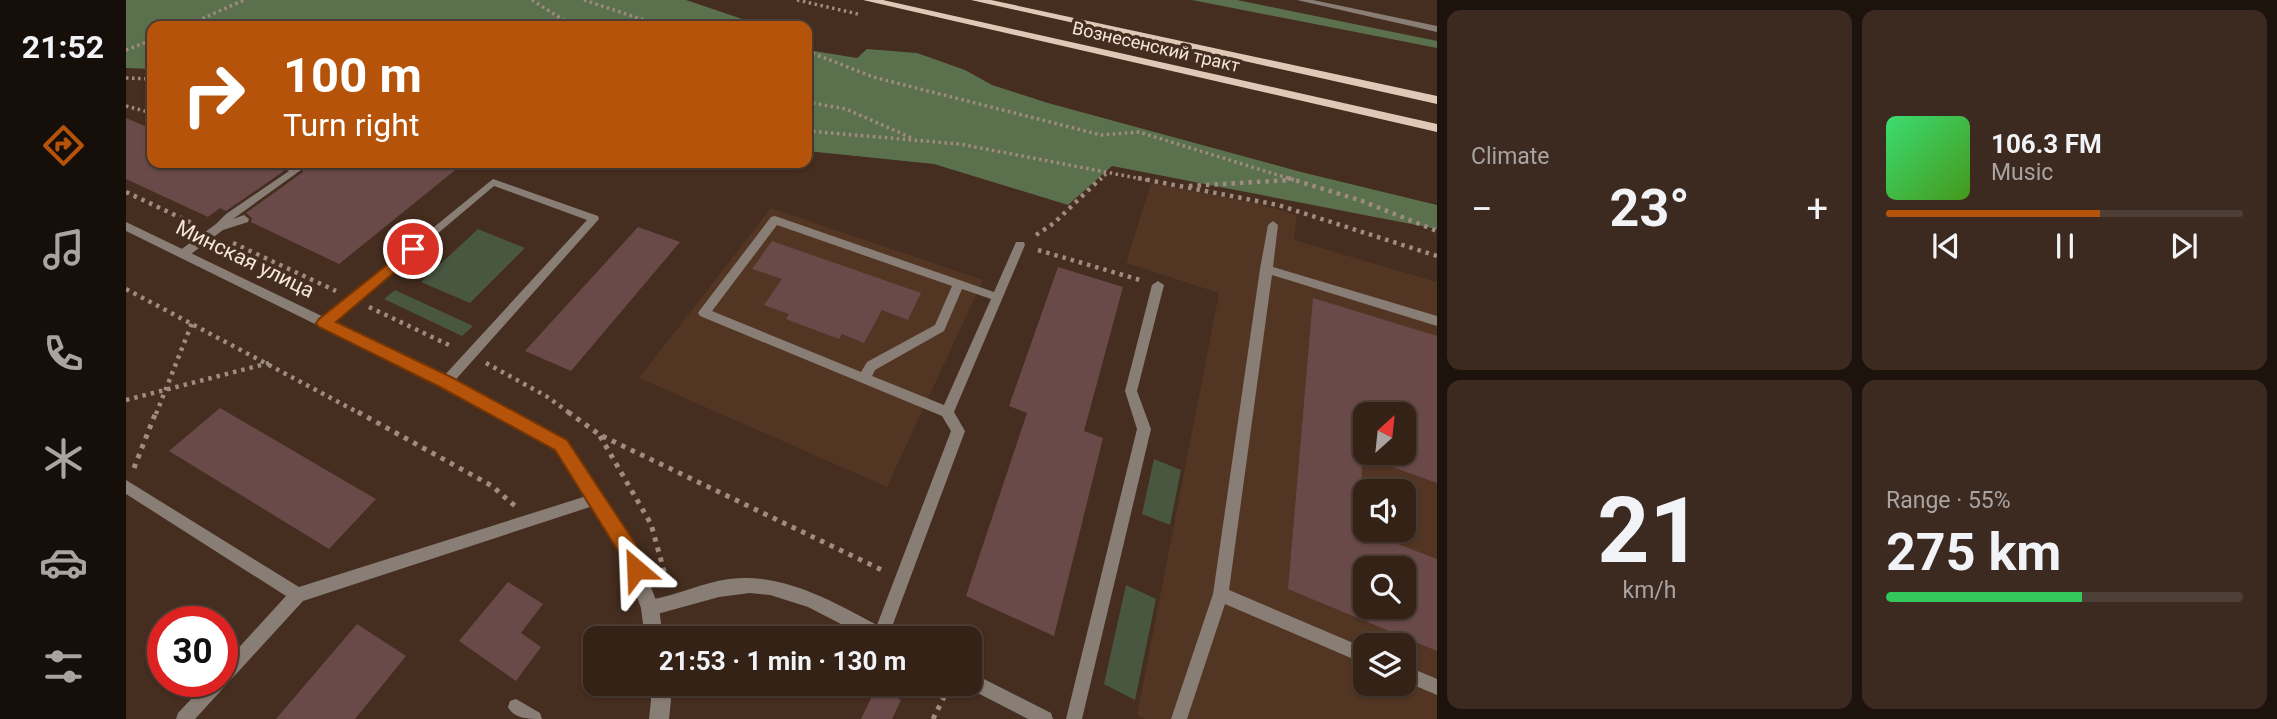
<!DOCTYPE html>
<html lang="en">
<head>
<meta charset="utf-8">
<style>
  :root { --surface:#342217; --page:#3c2a20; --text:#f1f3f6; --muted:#a9a4a1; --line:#4e3f36; --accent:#b45309 }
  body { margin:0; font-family:Roboto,sans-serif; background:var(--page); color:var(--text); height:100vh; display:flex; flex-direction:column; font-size:26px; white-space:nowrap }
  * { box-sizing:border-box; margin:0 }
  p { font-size:23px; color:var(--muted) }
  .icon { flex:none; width:38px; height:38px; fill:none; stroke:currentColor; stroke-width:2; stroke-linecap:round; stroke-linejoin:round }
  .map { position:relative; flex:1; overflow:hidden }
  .sheet { display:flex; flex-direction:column; gap:10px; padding:10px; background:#1d130d; width:840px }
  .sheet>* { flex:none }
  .banner { position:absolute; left:21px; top:21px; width:665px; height:147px; border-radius:14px; box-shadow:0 2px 5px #0004,0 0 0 2px var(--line); background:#b45309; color:#fff; overflow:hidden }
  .needle { width:46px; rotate:27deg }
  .buttons { position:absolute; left:1227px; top:402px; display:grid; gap:14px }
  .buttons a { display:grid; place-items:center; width:63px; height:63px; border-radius:14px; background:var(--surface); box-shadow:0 2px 5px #0004,0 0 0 2px var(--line); font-size:35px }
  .speed { position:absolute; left:21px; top:606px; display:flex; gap:14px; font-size:35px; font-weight:700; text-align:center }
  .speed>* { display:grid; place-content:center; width:91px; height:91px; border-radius:50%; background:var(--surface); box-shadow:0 2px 5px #0004,0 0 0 2px var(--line); line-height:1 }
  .speed .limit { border:10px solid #d22; background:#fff; color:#111 }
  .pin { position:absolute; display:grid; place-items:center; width:60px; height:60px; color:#fff; margin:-30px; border:4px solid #fff; border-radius:50%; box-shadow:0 2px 7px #0007 }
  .me { position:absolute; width:77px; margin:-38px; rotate:334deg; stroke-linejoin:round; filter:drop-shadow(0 0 5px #0008) }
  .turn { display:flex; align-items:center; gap:24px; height:147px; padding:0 21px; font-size:32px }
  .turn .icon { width:91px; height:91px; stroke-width:2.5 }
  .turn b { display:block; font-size:49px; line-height:60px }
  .big { font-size:52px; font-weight:700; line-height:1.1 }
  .sheet .widget { flex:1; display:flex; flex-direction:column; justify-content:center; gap:10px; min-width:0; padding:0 24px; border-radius:14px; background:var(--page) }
  .sheet .dial { align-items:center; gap:0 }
  .dial b { font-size:91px; line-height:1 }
  .song { display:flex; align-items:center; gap:21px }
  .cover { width:84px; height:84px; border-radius:10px; background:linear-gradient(135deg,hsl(140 70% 55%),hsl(100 70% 35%)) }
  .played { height:7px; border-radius:4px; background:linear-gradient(90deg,var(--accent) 60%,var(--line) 60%) }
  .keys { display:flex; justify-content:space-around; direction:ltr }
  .heat { display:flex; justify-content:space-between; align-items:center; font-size:38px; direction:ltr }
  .charge { height:10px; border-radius:5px; background:linear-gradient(90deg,#34c759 55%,var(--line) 0) }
  .sheet .tiles { flex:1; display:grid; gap:10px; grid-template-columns:repeat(2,1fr) }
  .trip { position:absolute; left:457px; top:626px; width:399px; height:70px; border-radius:14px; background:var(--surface); box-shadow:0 2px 5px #0004,0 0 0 2px var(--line); font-weight:700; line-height:70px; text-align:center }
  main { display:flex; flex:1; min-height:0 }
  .tab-bar { display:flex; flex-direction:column; width:126px; justify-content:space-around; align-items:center; background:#150e09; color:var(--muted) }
  .tab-bar .icon { width:49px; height:49px }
  .tab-bar .on { color:var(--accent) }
  .tab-bar b { font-size:32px; color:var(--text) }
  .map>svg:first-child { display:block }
</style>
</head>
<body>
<main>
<nav class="tab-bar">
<b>21:52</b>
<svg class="icon on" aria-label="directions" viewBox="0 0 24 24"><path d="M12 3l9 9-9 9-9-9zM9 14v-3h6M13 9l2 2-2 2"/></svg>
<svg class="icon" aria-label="music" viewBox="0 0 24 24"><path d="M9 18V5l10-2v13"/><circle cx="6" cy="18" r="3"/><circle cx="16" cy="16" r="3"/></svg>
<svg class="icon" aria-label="phone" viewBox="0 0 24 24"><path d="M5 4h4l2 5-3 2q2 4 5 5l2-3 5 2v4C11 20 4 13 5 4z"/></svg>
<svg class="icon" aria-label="climate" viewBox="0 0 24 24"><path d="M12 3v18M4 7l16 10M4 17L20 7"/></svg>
<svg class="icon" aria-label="car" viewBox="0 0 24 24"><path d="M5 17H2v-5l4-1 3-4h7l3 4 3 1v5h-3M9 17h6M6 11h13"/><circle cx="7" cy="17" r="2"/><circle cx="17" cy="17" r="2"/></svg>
<svg class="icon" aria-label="filters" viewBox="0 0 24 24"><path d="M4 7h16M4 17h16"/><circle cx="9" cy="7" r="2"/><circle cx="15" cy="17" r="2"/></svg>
</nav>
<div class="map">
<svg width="1311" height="719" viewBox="0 0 1311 719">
  <rect width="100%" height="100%" fill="#452d1f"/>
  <g fill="#523523" fill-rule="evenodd">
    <path d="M1025,183L1130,203L1171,215L1168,240L1311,282V719H1019L1011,715L1093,293L1000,263ZM1239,415H1278V453H1239ZM1239,492H1278V530H1239ZM1239,569H1278V607H1239ZM1239,646H1278V684H1239Z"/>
    <path d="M645,208L857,280L761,487L513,378Z"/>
  </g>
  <g fill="#495741">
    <path d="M352,229L399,248L344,303L295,282Z"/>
    <path d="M269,290L347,326L336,336L258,299Z"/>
    <path d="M1028,459L1055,470L1044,525L1016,514Z"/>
    <path d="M1000,585L1030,599L1009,700L978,684Z"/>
  </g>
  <g fill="#5b714e">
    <path d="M0,0H560L637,26H26V69L0,68Z"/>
    <path d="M1066,0H1111L1311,41V48Z"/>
    <path d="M681,47L688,51L731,58L741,49L791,53L839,70L866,85L922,103L1175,172L1311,205V229L986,166L942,205L808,164L681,151Z"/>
  </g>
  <g fill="#694a49" fill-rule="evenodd">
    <path d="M0,118L26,129V163H146L158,171L100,211L94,208L82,217L0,179Z"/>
    <path d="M166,163H338L213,264L125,222L126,218L120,213L177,172L176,168Z"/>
    <path d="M512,227L554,242L445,371L399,351Z"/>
    <path d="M646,241L795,293L782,320L756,310L738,343L716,334L713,339L660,319L663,314L638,305L656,279L626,269Z"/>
    <path d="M932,267L997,287L958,431L977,438L928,636L840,596L901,413L883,406Z"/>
    <path d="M1187,298L1311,336V483L1236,456L1235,530L1311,559V651L1162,589ZM1239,415H1278V453H1239ZM1239,569H1278V607H1239Z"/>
    <path d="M94,408L236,491L250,499L203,549L43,451Z"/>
    <path d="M382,582L417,604L395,633L415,647L390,681L333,641Z"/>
    <path d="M231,624L280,656L229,719H150Z"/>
    <path d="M751,686L775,700L766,719H735Z"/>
  </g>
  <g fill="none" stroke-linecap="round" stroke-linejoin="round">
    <g stroke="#9f8b80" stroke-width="3.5" stroke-dasharray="2.5 3.5" stroke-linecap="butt">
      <path d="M406,0L447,26"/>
      <path d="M458,0L536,26"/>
      <path d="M671,0L732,14"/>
      <path d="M60,26L118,0"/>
      <path d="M0,50L26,40"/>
      <path d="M681,51L747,77L975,135L1013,132L1168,180"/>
      <path d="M0,78L26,79"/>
      <path d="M681,102L720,109L786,138"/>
      <path d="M0,106L26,113"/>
      <path d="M681,131L834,144L1021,180"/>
      <path d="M974,180L982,172"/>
    </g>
    <g stroke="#9f8b80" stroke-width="4.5" stroke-dasharray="3.5 5" stroke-linecap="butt">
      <path d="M1012,178L1152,205L1311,256"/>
      <path d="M1162,178L1236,201L1311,231"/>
      <path d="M1063,186L1163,180"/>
      <path d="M0,192L68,224"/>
      <path d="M910,235L928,223L975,178"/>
      <path d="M107,243L210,291"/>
      <path d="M912,250L1014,280"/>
      <path d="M0,289L235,414"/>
      <path d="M243,307L327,347"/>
      <path d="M360,363L420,396L445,414"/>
      <path d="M0,400L143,363"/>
      <path d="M30,414L66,323"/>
    </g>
    <g stroke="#9f8b80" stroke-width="5" stroke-dasharray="4.5 6" stroke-linecap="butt">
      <path d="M232,412L366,486L389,506"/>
      <path d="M442,412L474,435L758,571"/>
      <path d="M474,436L525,524L541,582"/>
      <path d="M8,468L30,412"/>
      <path d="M807,719L824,685"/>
    </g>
    <g fill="#897e75" fill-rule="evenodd">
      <path d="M148,163H161L175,170L107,219L118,215L123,219L122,222L97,230L61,257H53L52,254L53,251L90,224L100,214L163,171Z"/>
      <path d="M367,179L472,216L473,219L324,386H316L314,382L316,378L461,220L368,186L202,326H194L192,323L194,320Z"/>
      <path d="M649,216L868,292L890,242H898L899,245L828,412L839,431L764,632L769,639H744L682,607L644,595L624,593L593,597L524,616L519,613L516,608L519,603L524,600C551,595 576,583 603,579C656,572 706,601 751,625L825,431L816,416L574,316L572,313L574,310L645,217ZM651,225L826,286L809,325L741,362L735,372L586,311ZM836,289L865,299L818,405L746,376L749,370L818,331Z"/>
      <path d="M1147,221L1152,225L1147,267L1311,316V326L1146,275L1103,590L1239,648V664L1099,604L1061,719H1045L1087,594L1134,269L1142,225Z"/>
      <path d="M1032,281L1038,285L1011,391L1025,429L956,719H940L1011,429L999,391L1026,285Z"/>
      <path d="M0,480L173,587L470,493L475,494L477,499L475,504L470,505L177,601L69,719H50L52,713L82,681H96V666L160,596L0,494Z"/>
      <path d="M1278,665L1311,679V695L1278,681Z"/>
      <path d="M844,672L925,713L927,719H902L838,686V684H844Z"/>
      <path d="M390,699L414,713L416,719C403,719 388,719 382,707L384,701Z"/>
    </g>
    <g fill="#897e75" fill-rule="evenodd">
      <path d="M0,222L325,378L440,440L508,543L533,608L537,639H519L515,608L495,553L430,450L315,386L0,231Z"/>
      <path d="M524,684H542L545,700L543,719H523L525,700Z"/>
    </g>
    <path fill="#897e75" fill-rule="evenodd" d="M1171,0H1187L1311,26V32Z"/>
    <g fill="#dfc9b6" fill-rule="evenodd">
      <path d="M737,0H757L1311,124V132Z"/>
      <path d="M845,0H865L1311,96V104Z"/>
    </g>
  </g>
  <path fill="#b45309" stroke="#753606" stroke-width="2" d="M287,244L292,245V252L210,322L325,377L441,440L509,543L519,569L516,576L510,578L503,576L494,554L429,450L314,387L193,327L190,323L193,319Z"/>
  <g text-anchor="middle" stroke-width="7" stroke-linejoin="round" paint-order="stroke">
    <g font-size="18" fill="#f5e5dc" stroke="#452d1f">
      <text transform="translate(1030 47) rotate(13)" y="6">Вознесенский тракт</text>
    </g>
    <g font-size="21" fill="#f5e5dc" stroke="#452d1f">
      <text transform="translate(119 259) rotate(26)" y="7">Минская улица</text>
    </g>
  </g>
</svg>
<div class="buttons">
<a><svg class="needle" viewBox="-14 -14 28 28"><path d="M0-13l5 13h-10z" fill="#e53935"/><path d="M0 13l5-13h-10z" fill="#a9a4a1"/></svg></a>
<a><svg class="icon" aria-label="sound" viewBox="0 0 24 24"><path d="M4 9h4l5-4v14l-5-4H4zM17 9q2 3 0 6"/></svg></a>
<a><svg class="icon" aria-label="search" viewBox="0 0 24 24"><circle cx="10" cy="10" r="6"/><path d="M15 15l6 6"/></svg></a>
<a><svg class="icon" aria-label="layers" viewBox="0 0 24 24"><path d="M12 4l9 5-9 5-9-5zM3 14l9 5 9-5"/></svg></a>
</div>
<div class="speed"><div class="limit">30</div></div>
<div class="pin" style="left:287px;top:249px;background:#d93025"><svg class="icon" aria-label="arrive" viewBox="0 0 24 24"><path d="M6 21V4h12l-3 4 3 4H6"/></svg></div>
<svg class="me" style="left:510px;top:569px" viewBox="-20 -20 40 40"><path d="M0-17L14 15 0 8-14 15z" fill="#b45309" stroke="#fff" stroke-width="4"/></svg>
<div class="trip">21:53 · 1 min · 130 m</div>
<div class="banner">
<div class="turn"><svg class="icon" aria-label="right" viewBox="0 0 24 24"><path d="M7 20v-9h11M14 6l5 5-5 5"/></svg><div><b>100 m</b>Turn right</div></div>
</div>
</div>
<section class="sheet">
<div class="tiles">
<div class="widget"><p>Climate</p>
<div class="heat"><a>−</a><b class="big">23°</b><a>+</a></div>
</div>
<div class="widget">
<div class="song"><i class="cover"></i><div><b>106.3 FM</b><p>Music</p></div></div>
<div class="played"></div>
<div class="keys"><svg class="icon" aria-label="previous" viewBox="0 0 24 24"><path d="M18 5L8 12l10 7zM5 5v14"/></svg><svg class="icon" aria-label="pause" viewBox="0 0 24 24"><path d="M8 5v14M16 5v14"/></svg><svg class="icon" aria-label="next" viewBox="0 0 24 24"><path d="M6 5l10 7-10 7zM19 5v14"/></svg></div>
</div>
<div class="widget dial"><b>21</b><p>km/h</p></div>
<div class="widget"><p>Range · 55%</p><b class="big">275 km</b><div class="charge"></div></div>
</div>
</section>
</main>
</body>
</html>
